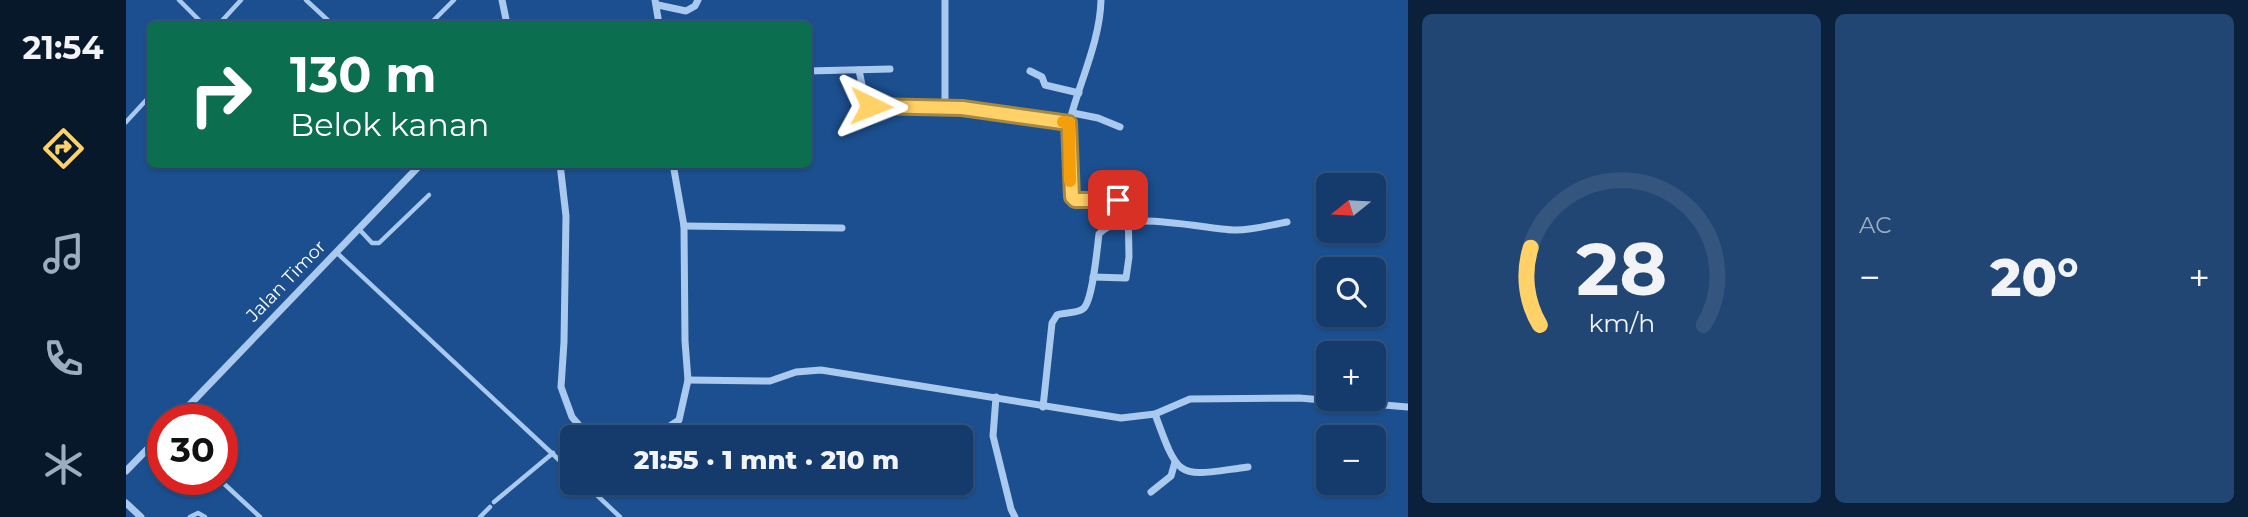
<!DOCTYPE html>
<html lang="id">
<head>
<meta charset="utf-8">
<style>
  :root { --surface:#143b6b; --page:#214673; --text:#f1f3f6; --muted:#9dadc1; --line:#33557e; --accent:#ffd166 }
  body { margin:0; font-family:Montserrat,sans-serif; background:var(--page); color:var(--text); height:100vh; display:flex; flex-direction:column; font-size:26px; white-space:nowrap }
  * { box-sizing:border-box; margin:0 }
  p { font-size:23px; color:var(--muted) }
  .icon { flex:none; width:38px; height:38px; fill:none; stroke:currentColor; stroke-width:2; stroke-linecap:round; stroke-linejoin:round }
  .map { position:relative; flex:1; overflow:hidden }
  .panel { display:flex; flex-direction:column; gap:14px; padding:14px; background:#0b203b; width:840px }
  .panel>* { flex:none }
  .hud { position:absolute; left:21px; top:21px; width:665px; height:147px; border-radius:10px; box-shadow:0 2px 5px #0004,0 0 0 2px var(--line); background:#0b6e4f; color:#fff; overflow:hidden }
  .needle { width:46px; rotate:252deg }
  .buttons { position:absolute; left:1190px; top:173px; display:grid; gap:14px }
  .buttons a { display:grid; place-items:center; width:70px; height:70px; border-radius:10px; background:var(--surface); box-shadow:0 2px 5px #0004,0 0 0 2px var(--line); font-size:35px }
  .speed { position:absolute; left:21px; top:404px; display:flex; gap:14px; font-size:35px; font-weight:700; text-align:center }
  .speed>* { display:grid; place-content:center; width:91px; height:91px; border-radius:50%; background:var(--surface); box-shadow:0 2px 5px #0004,0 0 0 2px var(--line); line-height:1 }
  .speed .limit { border:10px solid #d22; background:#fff; color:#111 }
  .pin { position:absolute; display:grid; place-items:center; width:60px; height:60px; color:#fff; margin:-30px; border-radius:14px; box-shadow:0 4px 10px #0006 }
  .me { position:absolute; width:77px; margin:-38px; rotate:92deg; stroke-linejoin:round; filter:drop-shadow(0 0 5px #0008) }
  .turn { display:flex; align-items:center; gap:24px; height:147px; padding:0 28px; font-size:32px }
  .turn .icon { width:91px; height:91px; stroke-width:2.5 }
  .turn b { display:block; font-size:49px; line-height:60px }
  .big { font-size:52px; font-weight:800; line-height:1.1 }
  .panel .widget { flex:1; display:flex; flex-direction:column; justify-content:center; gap:10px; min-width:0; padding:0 24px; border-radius:10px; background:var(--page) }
  .panel .dial { align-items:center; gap:0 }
  .dial svg { height:182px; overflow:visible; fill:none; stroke:var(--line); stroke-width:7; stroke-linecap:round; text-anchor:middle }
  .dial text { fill:var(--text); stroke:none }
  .heat { display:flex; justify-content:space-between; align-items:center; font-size:38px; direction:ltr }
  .panel .tiles { flex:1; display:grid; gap:14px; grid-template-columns:repeat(2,1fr) }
  .trip { position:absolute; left:434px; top:425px; width:413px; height:70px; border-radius:10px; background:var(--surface); box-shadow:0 2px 5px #0004,0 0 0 2px var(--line); font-weight:800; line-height:70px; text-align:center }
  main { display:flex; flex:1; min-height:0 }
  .tabs { display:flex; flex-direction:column; width:126px; justify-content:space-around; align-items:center; background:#08182b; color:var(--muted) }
  .tabs .icon { width:49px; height:49px }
  .tabs .on { color:var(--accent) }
  .tabs b { font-size:32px; color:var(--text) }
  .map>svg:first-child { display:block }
</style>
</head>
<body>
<main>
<nav class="tabs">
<b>21:54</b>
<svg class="icon on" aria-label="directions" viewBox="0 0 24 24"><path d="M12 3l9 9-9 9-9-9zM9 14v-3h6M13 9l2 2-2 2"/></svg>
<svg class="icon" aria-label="music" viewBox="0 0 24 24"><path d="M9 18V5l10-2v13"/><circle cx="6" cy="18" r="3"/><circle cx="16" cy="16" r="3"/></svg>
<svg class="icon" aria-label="phone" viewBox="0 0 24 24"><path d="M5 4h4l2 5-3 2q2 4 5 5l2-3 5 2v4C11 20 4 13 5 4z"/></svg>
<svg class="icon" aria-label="climate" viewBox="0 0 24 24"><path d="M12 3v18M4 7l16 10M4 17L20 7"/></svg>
</nav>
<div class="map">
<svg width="1282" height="517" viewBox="0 0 1282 517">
  <rect width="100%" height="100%" fill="#1b4f8f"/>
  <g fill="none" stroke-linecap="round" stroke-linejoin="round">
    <g stroke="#a9c9ee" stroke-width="4.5">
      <path d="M53,0L77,24"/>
      <path d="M180,0L206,24"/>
      <path d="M93,24L115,0"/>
      <path d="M304,24L328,0"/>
      <path d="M0,122L24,96"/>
      <path d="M233,229L246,243H253L303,195"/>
      <path d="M210,252L446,472"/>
      <path d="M94,480L134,517"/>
      <path d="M458,483L494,517"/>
      <path d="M368,502L427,453"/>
      <path d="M64,517L72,513L79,517"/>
      <path d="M354,517L364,507"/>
    </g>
    <g stroke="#a9c9ee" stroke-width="7">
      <path d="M376,0L381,24"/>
      <path d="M529,0L533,24"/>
      <path d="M532,5L560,11L569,6L572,0"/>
      <path d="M733,70L739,100L748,107L836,108L943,123"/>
      <path d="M682,71L764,69"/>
      <path d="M904,71L916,77L919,85L953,93"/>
      <path d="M819,108V0"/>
      <path d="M947,113L972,118L994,127"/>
      <path d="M434,164L440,216L438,342L435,387L446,417L464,438"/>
      <path d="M558,226L716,228"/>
      <path d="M967,277L1000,278L1003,257L1002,203L997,200H949L944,191C943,169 938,142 944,120C954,81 974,41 975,0"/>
      <path d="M562,380L644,381L670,372L695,370L995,418L1029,414L1064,399L1173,398L1282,407"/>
      <path d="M870,397L867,436L885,509L889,517"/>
      <path d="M917,407L926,323L931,315C939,312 952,314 958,308C967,298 971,249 973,234C995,208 1077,229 1107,230C1124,231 1144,225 1161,222"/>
      <path d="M1029,414C1054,483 1052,476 1122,467"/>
      <path d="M49,420L295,164"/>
      <path d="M506,438L541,428L553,420L562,380L559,341L558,226L547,164"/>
      <path d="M0,471L37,433"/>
      <path d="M1025,492L1045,476L1049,462"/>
      <path d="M0,503L15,517"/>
    </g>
  </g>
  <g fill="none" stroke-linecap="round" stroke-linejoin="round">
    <g stroke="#a68842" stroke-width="18">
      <path id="route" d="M745,106L836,108L943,123L946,197L949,200H992"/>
    </g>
    <use href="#route" stroke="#ffd166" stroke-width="12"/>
    <path stroke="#f59e0b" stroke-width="12" d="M937,122L943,123L944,181"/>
  </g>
  <g text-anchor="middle" stroke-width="7" stroke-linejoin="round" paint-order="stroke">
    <g font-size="18" fill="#fff" stroke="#1b4f8f">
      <text transform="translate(160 281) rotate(-46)" y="6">Jalan Timor</text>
    </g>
  </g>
</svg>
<div class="buttons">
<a><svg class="needle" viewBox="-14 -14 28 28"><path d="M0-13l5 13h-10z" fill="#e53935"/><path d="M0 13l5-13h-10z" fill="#9dadc1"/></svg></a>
<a><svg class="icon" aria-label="search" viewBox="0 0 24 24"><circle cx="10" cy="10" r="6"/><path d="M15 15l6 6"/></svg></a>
<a>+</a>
<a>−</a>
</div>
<div class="speed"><div class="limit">30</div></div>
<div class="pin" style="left:992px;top:200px;background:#d93025"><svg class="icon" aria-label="arrive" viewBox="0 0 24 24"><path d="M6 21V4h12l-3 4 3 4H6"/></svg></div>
<svg class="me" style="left:745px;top:106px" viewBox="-20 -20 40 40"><path d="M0-17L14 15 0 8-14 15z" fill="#ffd166" stroke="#fff" stroke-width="4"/></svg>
<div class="trip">21:55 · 1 mnt · 210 m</div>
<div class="hud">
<div class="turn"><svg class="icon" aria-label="right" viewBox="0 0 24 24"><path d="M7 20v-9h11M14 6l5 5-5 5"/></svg><div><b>130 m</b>Belok kanan</div></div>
</div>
</div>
<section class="panel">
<div class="tiles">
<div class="widget dial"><svg viewBox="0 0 100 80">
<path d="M14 69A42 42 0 1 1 86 69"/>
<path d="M14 69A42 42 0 0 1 10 35" stroke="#ffd166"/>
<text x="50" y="56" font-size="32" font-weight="700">28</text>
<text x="50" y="72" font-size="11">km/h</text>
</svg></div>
<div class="widget"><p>AC</p>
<div class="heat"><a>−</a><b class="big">20°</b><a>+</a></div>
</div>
</div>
</section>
</main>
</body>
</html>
